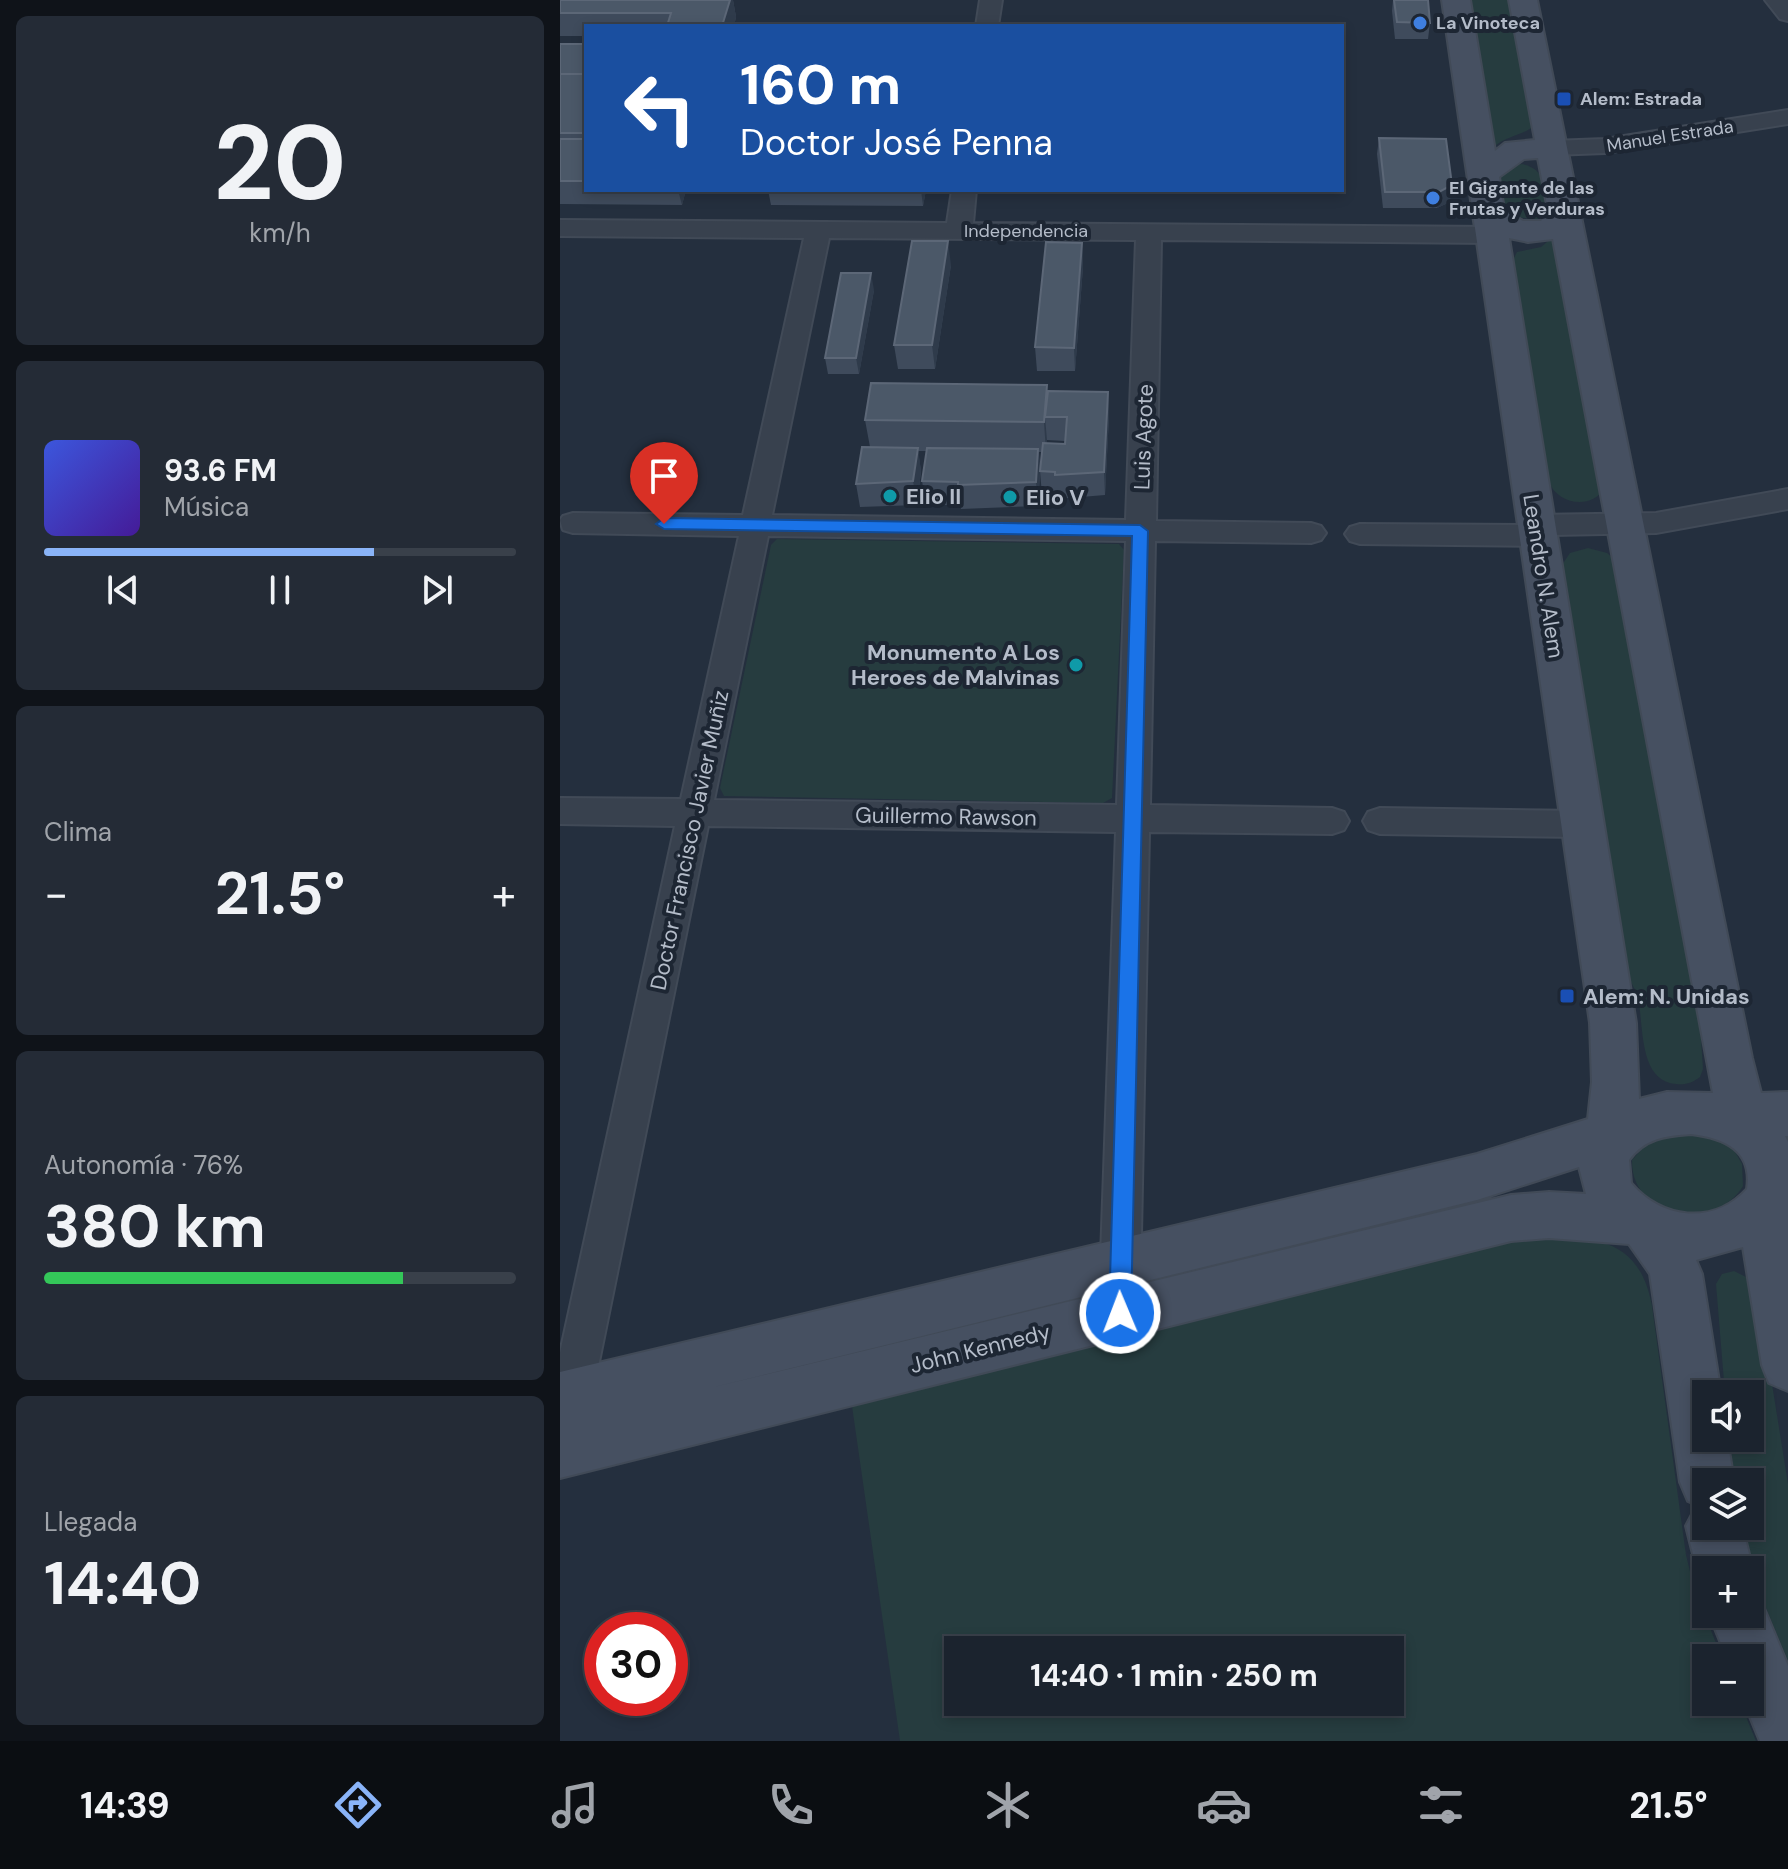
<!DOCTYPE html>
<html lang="es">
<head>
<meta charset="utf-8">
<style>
  :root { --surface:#1b232e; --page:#242b36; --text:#f1f3f6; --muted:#a0a4aa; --line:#39404a; --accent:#8ab4f8 }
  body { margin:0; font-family:"DM Sans",sans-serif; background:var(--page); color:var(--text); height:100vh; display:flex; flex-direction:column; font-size:30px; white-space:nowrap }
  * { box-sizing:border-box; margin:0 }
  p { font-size:26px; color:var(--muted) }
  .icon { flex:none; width:44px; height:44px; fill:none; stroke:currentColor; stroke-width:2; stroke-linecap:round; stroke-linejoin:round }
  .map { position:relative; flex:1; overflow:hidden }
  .details { display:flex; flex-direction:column; gap:16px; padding:16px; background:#0f1319; width:560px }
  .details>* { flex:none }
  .guide { position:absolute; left:24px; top:24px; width:760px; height:168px; border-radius:0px; box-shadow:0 4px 12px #0003,0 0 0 2px var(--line); background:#1a4fa0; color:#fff; overflow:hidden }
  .controls { position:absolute; left:1132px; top:1380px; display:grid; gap:16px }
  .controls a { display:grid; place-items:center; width:72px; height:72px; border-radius:0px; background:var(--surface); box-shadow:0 4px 12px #0003,0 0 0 2px var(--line); font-size:40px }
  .speed { position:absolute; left:24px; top:1612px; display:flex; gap:16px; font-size:40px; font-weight:700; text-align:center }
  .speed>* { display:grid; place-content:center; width:104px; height:104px; border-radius:50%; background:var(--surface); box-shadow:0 4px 12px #0003,0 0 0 2px var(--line); line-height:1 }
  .speed .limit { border:12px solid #d22; background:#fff; color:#111 }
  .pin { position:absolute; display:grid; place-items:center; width:68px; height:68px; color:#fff; margin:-82px -34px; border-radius:50% 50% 50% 0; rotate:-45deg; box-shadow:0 0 8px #0007 }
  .pin .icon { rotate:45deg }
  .me { position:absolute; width:88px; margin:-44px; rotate:359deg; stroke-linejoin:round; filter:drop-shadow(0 0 6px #0008) }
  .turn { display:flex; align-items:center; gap:28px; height:168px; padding:0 24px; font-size:36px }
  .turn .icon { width:104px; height:104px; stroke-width:2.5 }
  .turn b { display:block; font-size:56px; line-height:68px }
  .big { font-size:60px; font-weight:700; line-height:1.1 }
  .details .tile { flex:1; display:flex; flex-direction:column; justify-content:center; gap:12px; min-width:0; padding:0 28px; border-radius:12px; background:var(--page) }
  .details .dial { align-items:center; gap:0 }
  .dial b { font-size:104px; line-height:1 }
  .song { display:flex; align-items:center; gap:24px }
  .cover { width:96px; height:96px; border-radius:12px; background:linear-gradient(135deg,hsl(230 70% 55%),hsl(260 70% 35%)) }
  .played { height:8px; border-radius:4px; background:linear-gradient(90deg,var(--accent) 70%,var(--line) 70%) }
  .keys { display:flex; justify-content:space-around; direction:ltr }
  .heat { display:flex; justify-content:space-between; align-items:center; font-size:44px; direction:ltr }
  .charge { height:12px; border-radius:6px; background:linear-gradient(90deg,#34c759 76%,var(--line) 0) }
  .trip { position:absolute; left:384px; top:1636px; width:460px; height:80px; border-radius:0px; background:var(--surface); box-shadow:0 4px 12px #0003,0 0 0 2px var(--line); font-weight:700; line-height:80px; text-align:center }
  .tabs { display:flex; height:128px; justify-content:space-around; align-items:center; background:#0b0e12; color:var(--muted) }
  .tabs .icon { width:56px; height:56px }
  .tabs .active { color:var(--accent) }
  .tabs b { font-size:36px; color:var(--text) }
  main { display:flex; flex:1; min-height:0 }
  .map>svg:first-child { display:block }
</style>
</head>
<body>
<main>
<section class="details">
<div class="tile dial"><b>20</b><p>km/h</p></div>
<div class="tile">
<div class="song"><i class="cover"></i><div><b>93.6 FM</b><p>Música</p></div></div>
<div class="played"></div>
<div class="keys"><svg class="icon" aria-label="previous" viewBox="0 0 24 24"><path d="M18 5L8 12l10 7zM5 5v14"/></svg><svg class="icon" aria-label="pause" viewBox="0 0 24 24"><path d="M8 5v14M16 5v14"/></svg><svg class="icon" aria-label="next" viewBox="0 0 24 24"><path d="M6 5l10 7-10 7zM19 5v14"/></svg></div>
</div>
<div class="tile"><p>Clima</p>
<div class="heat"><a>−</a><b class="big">21.5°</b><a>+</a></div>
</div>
<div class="tile"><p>Autonomía · 76%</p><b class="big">380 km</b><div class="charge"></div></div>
<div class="tile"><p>Llegada</p><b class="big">14:40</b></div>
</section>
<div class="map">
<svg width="1228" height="1741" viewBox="0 0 1228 1741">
  <rect width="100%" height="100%" fill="#242f3e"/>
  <g fill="#263c3f" fill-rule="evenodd">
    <path d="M909,0H952L974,126C963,135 947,136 935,146Z"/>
    <path d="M962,164C985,169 989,189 988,211L977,219L953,217L943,206L938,178L950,165Z"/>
    <path d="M993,237L1044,489C1031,510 997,504 989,482L953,260L957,252L981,247Z"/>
    <path d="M217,539L559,544L564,550L552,798L543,803L164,796L160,788L211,545Z"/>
    <path d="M1028,548L1047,553L1054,559L1137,977L1143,1069L1140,1077C1132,1083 1126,1085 1116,1084C1078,1081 1084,1025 1078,998C1075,986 1066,976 1062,964L1002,565L1010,553Z"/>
    <path d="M1132,1132L1170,1143L1182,1164L1183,1186C1157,1231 1070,1219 1072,1160L1088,1142Z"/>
    <path d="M982,1234C1038,1238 1080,1240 1092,1306L1126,1555L1134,1588L1162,1658H1146V1702H1180L1196,1741H340L292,1406ZM398,1650H830V1702H398Z"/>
    <path d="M1174,1271L1192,1280L1199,1303L1228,1484V1661L1191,1572L1179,1526H1190V1482H1174L1170,1438H1190V1394H1165L1156,1284L1162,1274Z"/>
  </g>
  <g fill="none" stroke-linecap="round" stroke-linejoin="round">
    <g stroke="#414a57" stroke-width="4">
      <g id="minor">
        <path d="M420,0H442L438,26H416Z"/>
        <path d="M1205,0H1228V21L1220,19Z"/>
        <path d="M1228,110V124L1045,153L992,155L983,153L980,148L983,143L992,141L1045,139Z"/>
        <path d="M392,190H416L413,223L932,227L941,230L945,235L941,240L932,243L601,240L596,521L751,523L761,526L766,533L761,540L751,543L595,541L590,805L772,808L784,812L789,821L784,830L772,834L589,832L580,1285L574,1298L560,1304L546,1298L540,1285L556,832L148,826L29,1411L23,1426L8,1432L0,1428V1353L115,826L0,824V798L121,799L179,536L13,533L3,530L0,520L3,516L13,513L183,515L244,238L0,236V220L387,223ZM269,238L576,240L566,520L212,515ZM208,536L566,541L557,805L154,800Z"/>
        <path d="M1228,489V509L1096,533L992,535L988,543L978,546L800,544L790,541L785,534L790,527L800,524L962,525L966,518L976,515L1096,513Z"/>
        <path d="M820,808L1022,811L1034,815L1039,824L1034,833L1022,837L820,834L808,830L803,821L808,812Z"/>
      </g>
    </g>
    <g stroke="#414a57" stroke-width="4">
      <g id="secondary">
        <path d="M882,0H910L935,151L945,143L975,140L949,0H977L1192,1058L1201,1093L1228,1092V1136H1225L1228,1142V1391L1209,1383L1202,1365L1183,1247L1136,1260L1142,1274L1161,1394H1146V1438H1167L1174,1482H1146V1526H1182L1193,1570L1190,1578V1570H1146V1590L1137,1570L1126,1526L1137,1505L1128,1501L1120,1482L1090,1274L1069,1244L989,1238L951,1241L0,1478V1372L917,1154L1028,1119L1032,1082L1030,1023ZM978,158L988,210L981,221H963L944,210L939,177L964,159ZM949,238L968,242L993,239L1153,1093L1107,1092L1079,1099L1076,1023ZM1131,1134C1164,1138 1193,1150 1187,1189C1153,1226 1101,1219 1071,1183L1069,1160C1085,1138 1105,1136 1131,1134ZM1019,1167L1026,1194L989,1192L951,1195L150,1388L917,1200Z"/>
        <path d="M1190,1590L1198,1594L1228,1666V1741H1200L1184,1702H1190V1658H1167L1149,1614H1190Z"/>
      </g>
    </g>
    <use href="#minor" fill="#38414e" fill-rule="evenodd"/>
    <use href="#secondary" fill="#465061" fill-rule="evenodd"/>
  </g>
  <g fill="#3f4b5c" fill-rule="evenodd">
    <path d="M0,0H173L176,17L174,26H26V36H0Z"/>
    <path d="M833,0H868L870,23L868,39H835L832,11Z"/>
    <path d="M0,44H26V190H126L122,205L0,204Z"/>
    <path d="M819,138L890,202L877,208H823L817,154Z"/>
    <path d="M208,190H366L363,206L211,205Z"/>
    <path d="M522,243L523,267L515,371H477L475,347Z"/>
    <path d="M391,265L375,369H338L334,345Z"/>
    <path d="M314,290L299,374H268L265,358Z"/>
    <path d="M488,391L548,392L549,416L545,495L497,499V495H482L480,471L482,452H479L480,473L478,506L401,509L400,505H366L362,481L367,451H358L361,471L357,505L300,507L296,484L310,447L305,420ZM487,440L505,441V444L487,443Z"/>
  </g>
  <g fill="#2f3b4b">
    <path d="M170,0H173L176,17L174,26H162Z"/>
    <path d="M892,185L890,202L877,208L879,192Z"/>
    <path d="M118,190H126L122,205Z"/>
    <path d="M361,190H366L363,206Z"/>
    <path d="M388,241L391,265L375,369L372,345Z"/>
    <path d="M522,243L523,267L515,371L514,348Z"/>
    <path d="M311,273L314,290L299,374L296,358Z"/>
    <path d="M487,385L489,415L485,417L487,440L486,452L484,422Z"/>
    <path d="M548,392L549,416L545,495L544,472Z"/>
    <path d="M358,448L361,471L357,505L353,481Z"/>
    <path d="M478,449L480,473L478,506L476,482Z"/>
  </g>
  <g fill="#4b5868" stroke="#5c6777" stroke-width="2">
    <path d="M0,0H170L162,26H107L111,13H0Z"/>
    <path d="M834,0H868L870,23L837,22Z"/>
    <rect x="0" y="44" width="26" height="30"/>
    <rect x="0" y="74" width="26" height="59"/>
    <path d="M819,138L886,139L892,185L879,192H825Z"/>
    <rect x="0" y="139" width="26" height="42"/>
    <path d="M352,241H388L372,345H334Z"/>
    <path d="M486,242L522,243L514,348L475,347Z"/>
    <path d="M281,273H311L296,358H265Z"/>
    <path d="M311,383L487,385L484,422L305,420Z"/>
    <path d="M488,391L548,392L544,472L495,475V472L480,471L483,443L505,444L507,417H485Z"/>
    <path d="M302,447L358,448L353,481L296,484Z"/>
    <path d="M367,448L478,449L476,482L398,485V482L362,481Z"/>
  </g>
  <path fill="#1a73e8" stroke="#114b97" stroke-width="2" d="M104,518L580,525L588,531L571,1313L568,1321L560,1324L553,1321L549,1313L572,536L104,529L96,524Z"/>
  <g fill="#3f7fe0" stroke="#1d2633" stroke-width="3">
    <circle cx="860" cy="23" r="8"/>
    <circle cx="873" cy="198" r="8"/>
  </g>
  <g fill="#1a4fb4" stroke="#1d2633" stroke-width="3">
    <rect x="996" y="91" width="16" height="16" rx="4"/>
    <rect x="999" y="988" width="16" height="16" rx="4"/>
  </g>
  <g fill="#0f9aa8" stroke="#1d2633" stroke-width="3">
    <circle cx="330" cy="496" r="8"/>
    <circle cx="450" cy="497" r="8"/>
    <circle cx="516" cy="665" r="8"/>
  </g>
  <g text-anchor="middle" stroke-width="8" stroke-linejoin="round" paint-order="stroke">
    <g font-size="18" font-weight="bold" fill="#b4bcc9" stroke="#1d2633" text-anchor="start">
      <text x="876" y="29">La Vinoteca</text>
      <text x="1020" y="105">Alem: Estrada</text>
      <text x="889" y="194">El Gigante de las<tspan x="889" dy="21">Frutas y Verduras</tspan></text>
    </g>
    <g font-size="18" fill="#b4bcc9" stroke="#1d2633">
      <text transform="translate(1110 136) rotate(-9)" y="6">Manuel Estrada</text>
      <text x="466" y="237">Independencia</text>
    </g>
    <g font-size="22" fill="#b4bcc9" stroke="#1d2633">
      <text transform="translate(583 437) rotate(-88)" y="8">Luis Agote</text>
      <text transform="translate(984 576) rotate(81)" y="8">Leandro N. Alem</text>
      <text transform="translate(386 816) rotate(1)" y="8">Guillermo Rawson</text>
      <text transform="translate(129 840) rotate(-78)" y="8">Doctor Francisco Javier Muñiz</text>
      <text transform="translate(420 1348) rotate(-14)" y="8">John Kennedy</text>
    </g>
    <g font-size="22" font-weight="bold" fill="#b4bcc9" stroke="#1d2633" text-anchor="start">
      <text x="346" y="504">Elio II</text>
      <text x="466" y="505">Elio V</text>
      <text x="500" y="660" text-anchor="end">Monumento A Los<tspan x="500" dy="25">Heroes de Malvinas</tspan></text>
      <text x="1023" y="1004">Alem: N. Unidas</text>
    </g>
  </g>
</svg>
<div class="controls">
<a><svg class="icon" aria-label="sound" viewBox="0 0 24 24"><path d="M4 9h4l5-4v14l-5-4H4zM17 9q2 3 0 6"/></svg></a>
<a><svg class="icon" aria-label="layers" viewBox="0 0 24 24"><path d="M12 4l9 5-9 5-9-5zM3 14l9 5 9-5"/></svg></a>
<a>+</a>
<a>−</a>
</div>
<div class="speed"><div class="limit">30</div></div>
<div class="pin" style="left:104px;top:524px;background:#d93025"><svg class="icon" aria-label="arrive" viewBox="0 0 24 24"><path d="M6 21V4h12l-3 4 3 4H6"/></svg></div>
<svg class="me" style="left:560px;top:1313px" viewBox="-20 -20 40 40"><circle r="17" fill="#1a73e8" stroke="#fff" stroke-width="3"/><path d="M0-11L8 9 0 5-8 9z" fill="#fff"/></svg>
<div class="trip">14:40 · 1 min · 250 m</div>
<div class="guide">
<div class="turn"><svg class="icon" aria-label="left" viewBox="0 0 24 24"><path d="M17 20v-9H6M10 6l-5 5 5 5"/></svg><div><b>160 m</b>Doctor José Penna</div></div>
</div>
</div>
</main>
<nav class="tabs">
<b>14:39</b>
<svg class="icon active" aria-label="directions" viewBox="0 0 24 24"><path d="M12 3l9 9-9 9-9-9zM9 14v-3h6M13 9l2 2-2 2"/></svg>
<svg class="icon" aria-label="music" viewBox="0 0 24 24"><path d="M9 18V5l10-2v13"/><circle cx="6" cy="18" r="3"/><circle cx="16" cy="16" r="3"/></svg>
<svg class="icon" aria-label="phone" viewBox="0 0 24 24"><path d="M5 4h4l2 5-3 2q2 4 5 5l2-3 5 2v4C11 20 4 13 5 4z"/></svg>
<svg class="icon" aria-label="climate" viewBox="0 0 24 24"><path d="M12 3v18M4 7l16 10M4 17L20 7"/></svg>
<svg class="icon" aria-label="car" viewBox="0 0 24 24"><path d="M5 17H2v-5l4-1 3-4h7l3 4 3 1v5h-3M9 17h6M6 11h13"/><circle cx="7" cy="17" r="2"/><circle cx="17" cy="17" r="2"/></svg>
<svg class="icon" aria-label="filters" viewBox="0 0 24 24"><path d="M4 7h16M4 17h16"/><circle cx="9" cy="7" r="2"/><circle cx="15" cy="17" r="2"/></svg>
<b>21.5°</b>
</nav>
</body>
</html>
